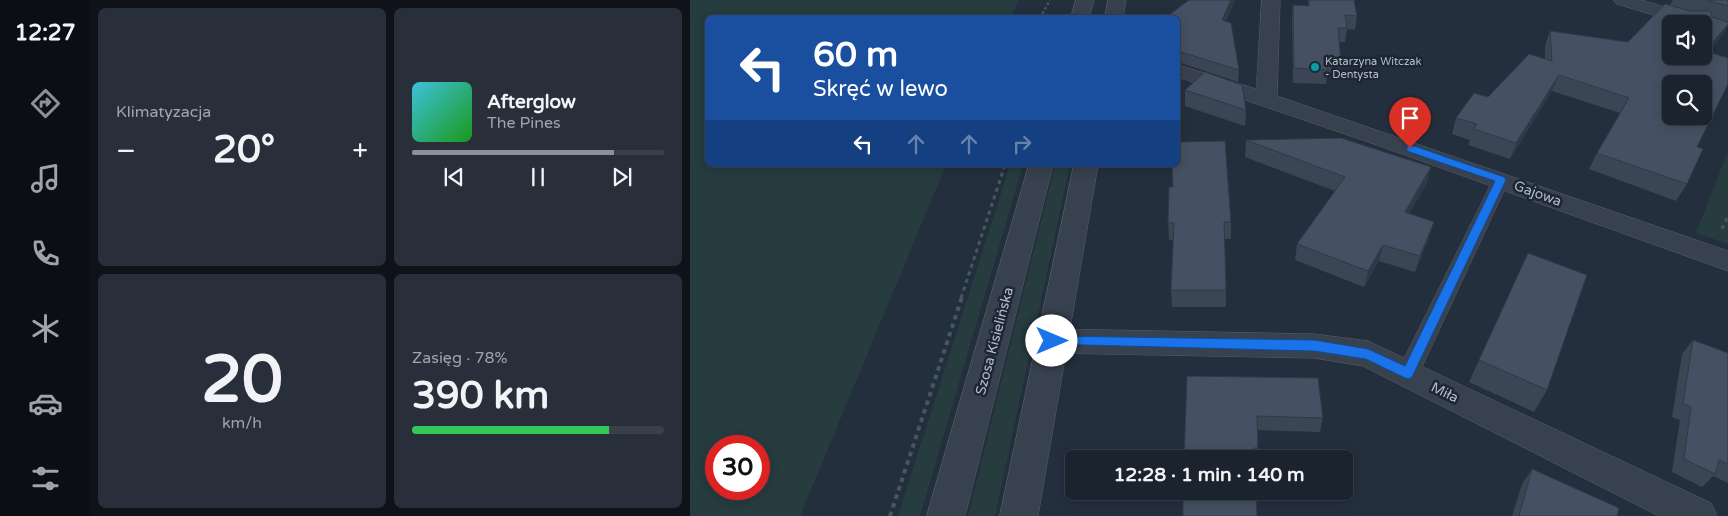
<!DOCTYPE html>
<html lang="pl">
<head>
<meta charset="utf-8">
<style>
  :root { --surface:#1b232e; --page:#282f3a; --text:#f1f3f6; --muted:#a0a4aa; --line:#39404a; --accent:#8c9099 }
  body { margin:0; font-family:"Varela Round",sans-serif; background:var(--page); color:var(--text); height:100vh; display:flex; flex-direction:column; font-size:19px; white-space:nowrap }
  * { box-sizing:border-box; margin:0 }
  p { font-size:16px; color:var(--muted) }
  .icon { flex:none; width:28px; height:28px; fill:none; stroke:currentColor; stroke-width:2; stroke-linecap:round; stroke-linejoin:round }
  .map { position:relative; flex:1; overflow:hidden }
  .drawer { display:flex; flex-direction:column; gap:8px; padding:8px; background:#0f1319; width:600px }
  .drawer>* { flex:none }
  .banner { position:absolute; left:15px; top:15px; width:475px; height:152px; border-radius:8px; box-shadow:0 2px 12px #0003,0 0 0 1px var(--line); background:#1a4fa0; color:#fff; overflow:hidden }
  .buttons { position:absolute; left:972px; top:15px; display:grid; gap:10px }
  .buttons a { display:grid; place-items:center; width:50px; height:50px; border-radius:8px; background:var(--surface); box-shadow:0 2px 12px #0003,0 0 0 1px var(--line); font-size:25px }
  .speed { position:absolute; left:15px; top:435px; display:flex; gap:10px; font-size:25px; font-weight:700; text-align:center }
  .speed>* { display:grid; place-content:center; width:65px; height:65px; border-radius:50%; background:var(--surface); box-shadow:0 2px 12px #0003,0 0 0 1px var(--line); line-height:1 }
  .speed .limit { border:8px solid #d22; background:#fff; color:#111 }
  .pin { position:absolute; display:grid; place-items:center; width:42px; height:42px; color:#fff; margin:-51px -21px; border-radius:50% 50% 50% 0; rotate:-45deg; box-shadow:0 0 5px #0007 }
  .pin .icon { rotate:45deg }
  .me { position:absolute; width:55px; margin:-28px; rotate:90deg; stroke-linejoin:round; filter:drop-shadow(0 0 4px #0008) }
  .turn { display:flex; align-items:center; gap:18px; height:105px; padding:0 25px; font-size:22px }
  .turn .icon { width:65px; height:65px; stroke-width:2.5 }
  .turn b { display:block; font-size:35px; line-height:42px }
  .lanes { display:flex; align-items:center; height:48px; padding:0 25px; background:#0003; justify-content:center; gap:25px; direction:ltr }
  .lanes .off { opacity:.35 }
  .big { font-size:38px; font-weight:700; line-height:1.1 }
  .drawer .card { flex:1; display:flex; flex-direction:column; justify-content:center; gap:8px; min-width:0; padding:0 18px; border-radius:8px; background:var(--page) }
  .drawer .dial { align-items:center; gap:0 }
  .dial b { font-size:65px; line-height:1 }
  .song { display:flex; align-items:center; gap:15px }
  .cover { width:60px; height:60px; border-radius:8px; background:linear-gradient(135deg,hsl(190 70% 55%),hsl(120 70% 35%)) }
  .played { height:5px; border-radius:2px; background:linear-gradient(90deg,var(--accent) 80%,var(--line) 80%) }
  .keys { display:flex; justify-content:space-around; direction:ltr }
  .heat { display:flex; justify-content:space-between; align-items:center; font-size:28px; direction:ltr }
  .charge { height:8px; border-radius:4px; background:linear-gradient(90deg,#34c759 78%,var(--line) 0) }
  .drawer .tiles { flex:1; display:grid; gap:8px; grid-template-columns:repeat(2,1fr) }
  .trip { position:absolute; left:375px; top:450px; width:288px; height:50px; border-radius:8px; background:var(--surface); box-shadow:0 2px 12px #0003,0 0 0 1px var(--line); font-weight:700; line-height:50px; text-align:center }
  main { display:flex; flex:1; min-height:0 }
  .dock { display:flex; flex-direction:column; width:90px; justify-content:space-around; align-items:center; background:#0b0e12; color:var(--muted) }
  .dock .icon { width:35px; height:35px }
  .dock .on { color:var(--accent) }
  .dock b { font-size:22px; color:var(--text) }
  .map>svg:first-child { display:block }
</style>
</head>
<body>
<main>
<nav class="dock">
<b>12:27</b>
<svg class="icon on" aria-label="directions" viewBox="0 0 24 24"><path d="M12 3l9 9-9 9-9-9zM9 14v-3h6M13 9l2 2-2 2"/></svg>
<svg class="icon" aria-label="music" viewBox="0 0 24 24"><path d="M9 18V5l10-2v13"/><circle cx="6" cy="18" r="3"/><circle cx="16" cy="16" r="3"/></svg>
<svg class="icon" aria-label="phone" viewBox="0 0 24 24"><path d="M5 4h4l2 5-3 2q2 4 5 5l2-3 5 2v4C11 20 4 13 5 4z"/></svg>
<svg class="icon" aria-label="climate" viewBox="0 0 24 24"><path d="M12 3v18M4 7l16 10M4 17L20 7"/></svg>
<svg class="icon" aria-label="car" viewBox="0 0 24 24"><path d="M5 17H2v-5l4-1 3-4h7l3 4 3 1v5h-3M9 17h6M6 11h13"/><circle cx="7" cy="17" r="2"/><circle cx="17" cy="17" r="2"/></svg>
<svg class="icon" aria-label="filters" viewBox="0 0 24 24"><path d="M4 7h16M4 17h16"/><circle cx="9" cy="7" r="2"/><circle cx="15" cy="17" r="2"/></svg>
</nav>
<section class="drawer">
<div class="tiles">
<div class="card"><p>Klimatyzacja</p>
<div class="heat"><a>−</a><b class="big">20°</b><a>+</a></div>
</div>
<div class="card">
<div class="song"><i class="cover"></i><div><b>Afterglow</b><p>The Pines</p></div></div>
<div class="played"></div>
<div class="keys"><svg class="icon" aria-label="previous" viewBox="0 0 24 24"><path d="M18 5L8 12l10 7zM5 5v14"/></svg><svg class="icon" aria-label="pause" viewBox="0 0 24 24"><path d="M8 5v14M16 5v14"/></svg><svg class="icon" aria-label="next" viewBox="0 0 24 24"><path d="M6 5l10 7-10 7zM19 5v14"/></svg></div>
</div>
<div class="card dial"><b>20</b><p>km/h</p></div>
<div class="card"><p>Zasięg · 78%</p><b class="big">390 km</b><div class="charge"></div></div>
</div>
</section>
<div class="map">
<svg width="1038" height="516" viewBox="0 0 1038 516">
  <rect width="100%" height="100%" fill="#242f3e"/>
  <g fill="#263c3f" fill-rule="evenodd">
    <path d="M0,0H329L321,17L18,18V165H256L110,516H0ZM26,446H69V489H26Z"/>
    <path d="M1038,151V244L1006,233Z"/>
    <path d="M320,165H333L230,516H208Z"/>
    <path d="M365,165H380L305,516H278Z"/>
  </g>
  <g fill="none" stroke-linecap="round" stroke-linejoin="round">
    <g stroke="#565f6c" stroke-width="1">
      <path id="service" d="M811,175L817,176L819,180L729,373L726,379L718,382L710,379L707,373L803,180L805,176Z"/>
    </g>
    <g stroke="#565f6c" stroke-width="1">
      <g id="minor">
        <path d="M572,0H590L587,96L1038,251V271L687,145L488,77V65L566,89Z"/>
        <path d="M924,0H951L1019,20L1022,24L1019,28L1014,29V24H993L927,4Z"/>
        <path d="M362,329L624,334L678,341L1021,503L1027,516H969L673,366L624,358L362,353L351,350L347,341L351,332Z"/>
      </g>
    </g>
    <g stroke="#565f6c" stroke-width="1">
      <g id="tertiary">
        <path d="M386,0H404L399,18H381Z"/>
        <path d="M418,0H436L433,18H415Z"/>
        <path d="M339,165H363L275,516H237Z"/>
        <path d="M384,165H408L348,516H310Z"/>
      </g>
    </g>
    <path stroke="#44595c" stroke-width="2.5" stroke-dasharray="2.5 2.5" stroke-linecap="butt" d="M350,18L360,0"/>
    <g stroke="#44595c" stroke-width="3" stroke-dasharray="4 4" stroke-linecap="butt">
      <path d="M1032,229L1038,216"/>
      <path d="M271,298L315,165"/>
    </g>
    <path stroke="#44595c" stroke-width="4" stroke-dasharray="4.5 4.5" stroke-linecap="butt" d="M200,516L272,297"/>
    <use href="#service" fill="#38414e" fill-rule="evenodd"/>
    <use href="#minor" fill="#38414e" fill-rule="evenodd"/>
    <use href="#tertiary" fill="#38414e" fill-rule="evenodd"/>
  </g>
  <g fill="#3b4654">
    <path d="M499,0H545L536,21L549,70L548,82L488,62V18Z"/>
    <path d="M618,0H664L667,16L665,30L657,29L655,42H649L651,63L649,78L637,77L636,84L603,83L602,19L603,5L618,6Z"/>
    <path d="M983,0H1038V25L1031,37L1019,52L1007,147L997,184L986,201L899,169L907,153L930,113L862,91L820,159L778,145L780,140L762,134L766,118L855,59V46L860,31L938,42L980,5Z"/>
    <path d="M495,90L556,110L555,126L495,106Z"/>
    <path d="M556,140L741,167L737,183L719,214L739,238L725,272L689,261L674,287L605,260L607,244L645,191L555,157Z"/>
    <path d="M483,187L541,222V239H535L536,290V307H482L481,290L483,240H479L478,223Z"/>
    <path d="M838,253L857,390L844,412L779,382Z"/>
    <path d="M1003,340L1038,353V483L1023,476L1012,487L982,472L990,420L982,417L992,354Z"/>
    <path d="M497,376L633,418L630,432L568,430V448L567,459H494Z"/>
    <path d="M842,469L927,516H822L832,484Z"/>
  </g>
  <g fill="#303945">
    <path d="M541,0H545L532,31V20Z"/>
    <path d="M1038,24L1031,37L1008,66L1016,51Z"/>
    <path d="M869,75L862,91L820,159L826,143Z"/>
    <path d="M741,167L737,183L710,229L715,212Z"/>
    <path d="M744,222L739,238L725,272L730,256Z"/>
    <path d="M693,245L689,261L674,287L678,271Z"/>
  </g>
  <g fill="#455162" stroke="#303945" fill-rule="evenodd">
    <path d="M499,0H541L532,20L541,23L549,70L488,51V18H475Z"/>
    <path d="M619,0H664L667,16L655,15L657,28H648L651,63H637L638,70L604,68L603,5L619,6Z"/>
    <path d="M1017,0H1038V6Z"/>
    <path d="M975,4L1000,11H1020L1022,17L1038,22V24L1016,51L1038,58V84L1007,147L1013,149L997,184L907,153L939,98L869,75L826,143L784,129L787,124L766,118L784,93L798,97L839,54L862,61L860,31L938,42ZM981,24H1014V56H981ZM981,84H1014V116H981Z"/>
    <path d="M515,72L552,85L556,110L495,90Z"/>
    <path d="M651,138L741,167L715,212L744,222L730,256L693,245L678,271L607,244L655,177L556,140Z"/>
    <path d="M535,141L541,222H534L536,290H481L484,223H478L479,187H483L482,165H488V142Z"/>
    <path d="M838,253L897,275L857,390L789,360Z"/>
    <path d="M1003,340L1038,353V464L1029,460L1025,474L994,459L1001,407L993,403Z"/>
    <path d="M497,376L628,378L633,418L567,416L568,448H564V459H494Z"/>
    <path d="M842,469L929,508L927,516H829Z"/>
    <path d="M493,491H566L567,516H493Z"/>
  </g>
  <path fill="#1a73e8" stroke="#114b97" d="M717,146H724L814,177L816,180L722,377L718,379L713,377L676,359L624,351L358,344L356,341L358,337L362,336L624,340L678,349L715,366L805,181L717,151Z"/>
  <circle fill="#0f9aa8" stroke="#1d2633" stroke-width="2" cx="625" cy="67" r="5"/>
  <g text-anchor="middle" stroke-width="5" stroke-linejoin="round" paint-order="stroke">
    <g font-size="11" fill="#b4bcc9" stroke="#1d2633" text-anchor="start">
      <text x="635" y="65">Katarzyna Witczak<tspan x="635" dy="13">- Dentysta</tspan></text>
    </g>
    <g font-size="14" fill="#b4bcc9" stroke="#1d2633">
      <text transform="translate(848 193) rotate(20)" y="5">Gajowa</text>
      <text transform="translate(304 341) rotate(-75)" y="5">Szosa Kisielińska</text>
      <text transform="translate(755 392) rotate(26)" y="5">Miła</text>
    </g>
  </g>
</svg>
<div class="buttons">
<a><svg class="icon" aria-label="sound" viewBox="0 0 24 24"><path d="M4 9h4l5-4v14l-5-4H4zM17 9q2 3 0 6"/></svg></a>
<a><svg class="icon" aria-label="search" viewBox="0 0 24 24"><circle cx="10" cy="10" r="6"/><path d="M15 15l6 6"/></svg></a>
</div>
<div class="speed"><div class="limit">30</div></div>
<div class="pin" style="left:720px;top:148px;background:#d93025"><svg class="icon" aria-label="arrive" viewBox="0 0 24 24"><path d="M6 21V4h12l-3 4 3 4H6"/></svg></div>
<svg class="me" style="left:362px;top:341px" viewBox="-20 -20 40 40"><circle r="19" fill="#fff"/><path d="M0-13L10 11 0 6-10 11z" fill="#1a73e8"/></svg>
<div class="trip">12:28 · 1 min · 140 m</div>
<div class="banner">
<div class="turn"><svg class="icon" aria-label="left" viewBox="0 0 24 24"><path d="M17 20v-9H6M10 6l-5 5 5 5"/></svg><div><b>60 m</b>Skręć w lewo</div></div>
<div class="lanes"><svg class="icon" aria-label="left" viewBox="0 0 24 24"><path d="M17 20v-9H6M10 6l-5 5 5 5"/></svg><svg class="icon off" aria-label="ahead" viewBox="0 0 24 24"><path d="M12 20V5M6 11l6-6 6 6"/></svg><svg class="icon off" aria-label="ahead" viewBox="0 0 24 24"><path d="M12 20V5M6 11l6-6 6 6"/></svg><svg class="icon off" aria-label="right" viewBox="0 0 24 24"><path d="M7 20v-9h11M14 6l5 5-5 5"/></svg></div>
</div>
</div>
</main>
</body>
</html>
